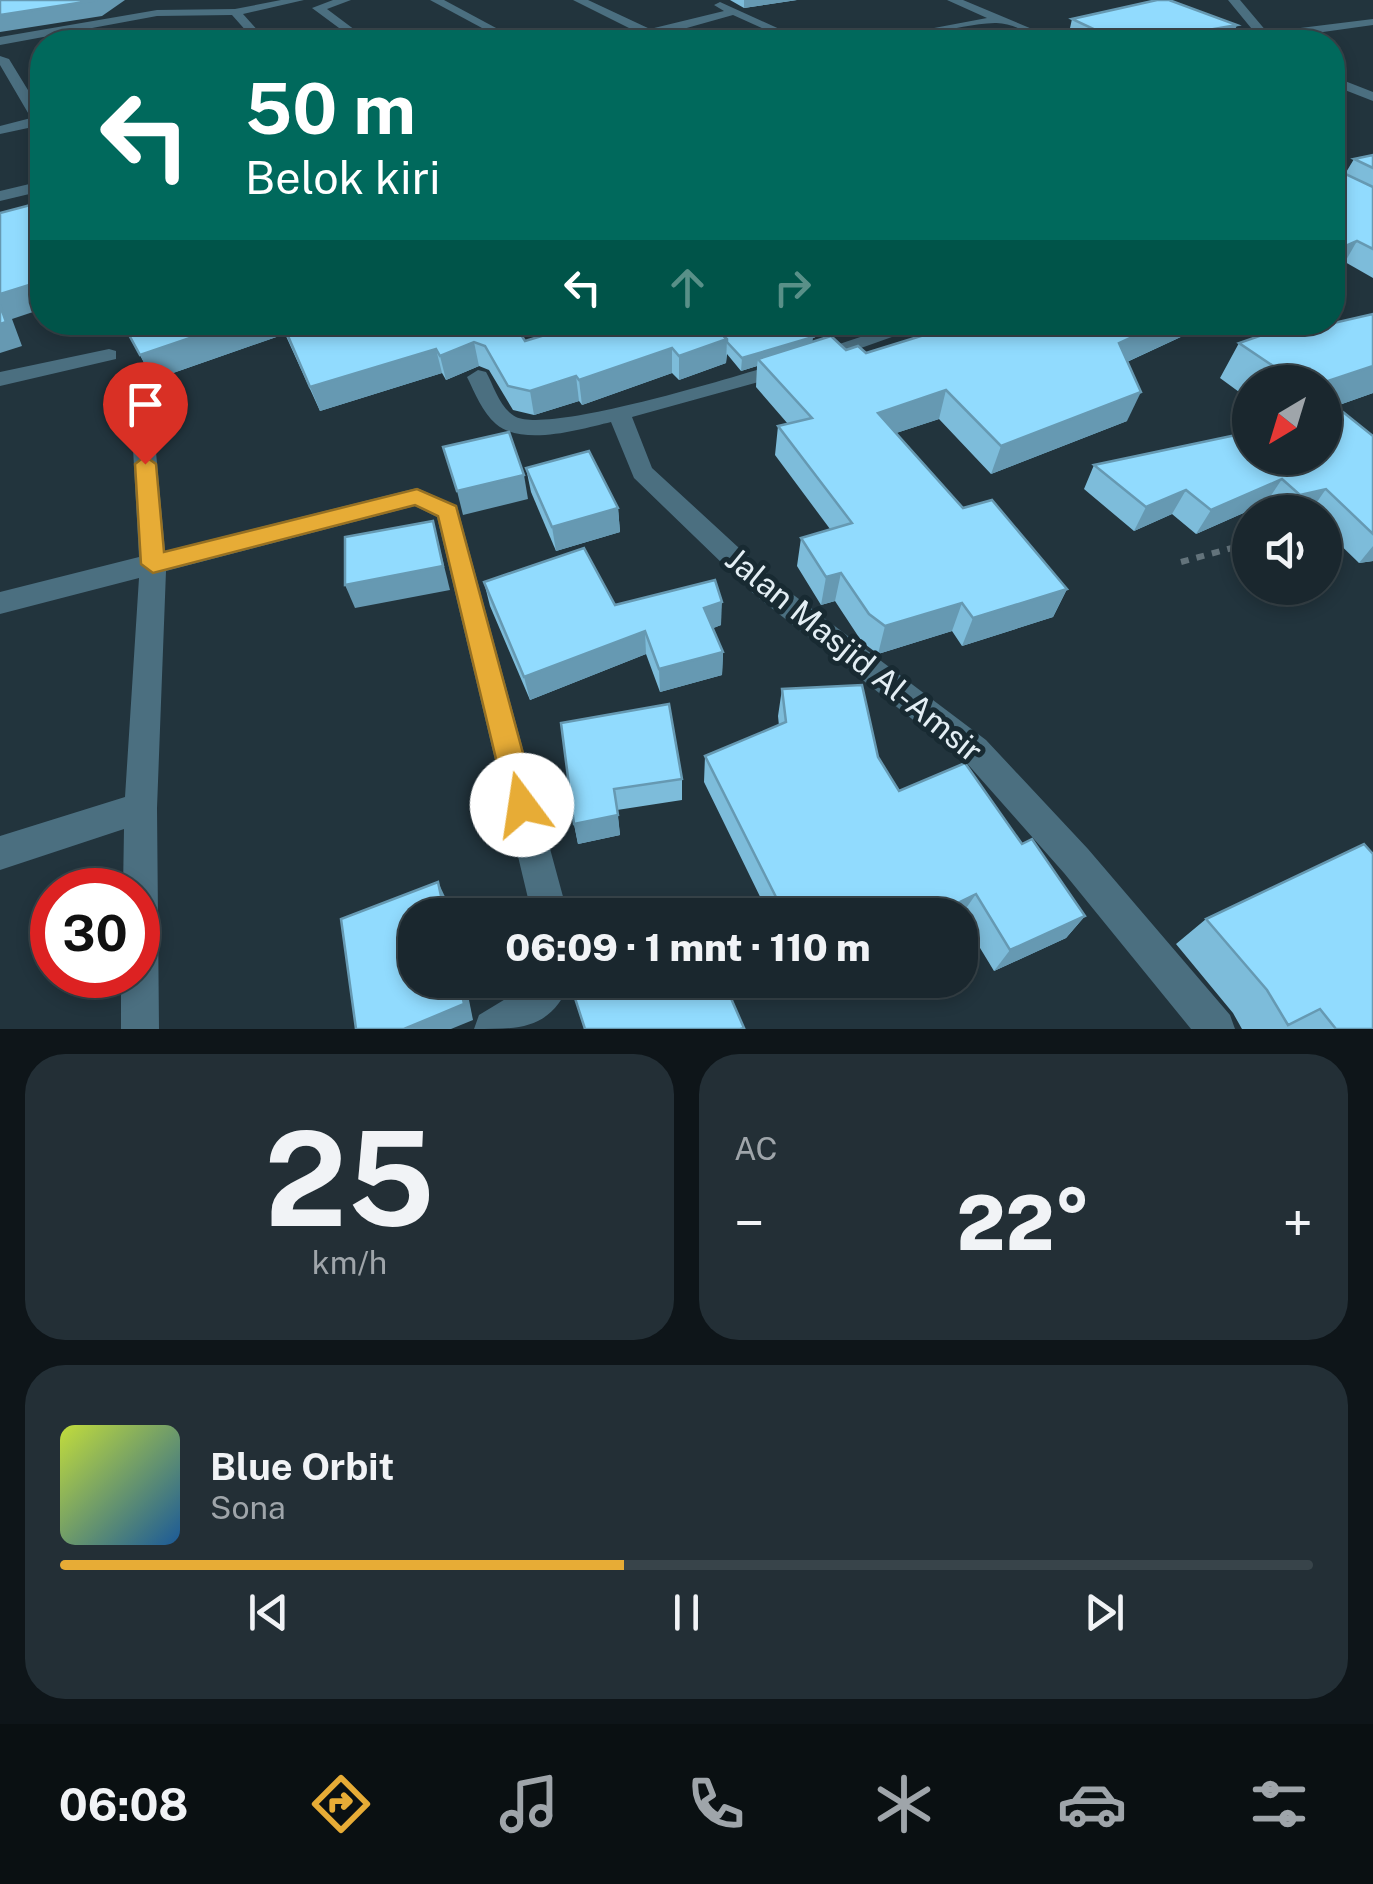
<!DOCTYPE html>
<html lang="id">
<head>
<meta charset="utf-8">
<style>
  :root { --surface:#1a272e; --page:#232f36; --text:#f1f3f6; --muted:#9fa5aa; --line:#38444a; --accent:#e7ac36 }
  body { margin:0; font-family:"Public Sans",sans-serif; background:var(--page); color:var(--text); height:100vh; display:flex; flex-direction:column; font-size:38px; white-space:nowrap }
  * { box-sizing:border-box; margin:0 }
  p { font-size:32px; color:var(--muted) }
  .icon { flex:none; width:55px; height:55px; fill:none; stroke:currentColor; stroke-width:2; stroke-linecap:round; stroke-linejoin:round }
  .map { position:relative; height:1029px; overflow:hidden }
  .details { display:flex; flex-direction:column; gap:25px; padding:25px; background:#0e1519; flex:1 }
  .details>* { flex:none }
  .banner { position:absolute; left:30px; top:30px; width:1315px; height:305px; border-radius:40px; box-shadow:0 5px 15px #0003,0 0 0 2px var(--line); background:#00695c; color:#fff; overflow:hidden }
  .needle { width:65px; rotate:218deg }
  .buttons { position:absolute; left:1232px; top:365px; display:grid; gap:20px }
  .buttons a { display:grid; place-items:center; width:110px; height:110px; border-radius:50%; background:var(--surface); box-shadow:0 5px 15px #0003,0 0 0 2px var(--line); font-size:50px }
  .speed { position:absolute; left:30px; top:868px; display:flex; gap:20px; font-size:50px; font-weight:700; text-align:center }
  .speed>* { display:grid; place-content:center; width:130px; height:130px; border-radius:50%; background:var(--surface); box-shadow:0 5px 15px #0003,0 0 0 2px var(--line); line-height:1 }
  .speed .limit { border:15px solid #d22; background:#fff; color:#111 }
  .pin { position:absolute; display:grid; place-items:center; width:85px; height:85px; color:#fff; margin:-102px -42px; border-radius:50% 50% 50% 0; rotate:-45deg; box-shadow:0 0 10px #0007 }
  .pin .icon { rotate:45deg }
  .me { position:absolute; width:110px; margin:-55px; rotate:346deg; stroke-linejoin:round; filter:drop-shadow(0 0 8px #0008) }
  .turn { display:flex; align-items:center; gap:35px; height:210px; padding:0 50px; font-size:45px }
  .turn .icon { width:130px; height:130px; stroke-width:2.5 }
  .turn b { display:block; font-size:70px; line-height:85px }
  .lanes { display:flex; align-items:center; height:95px; padding:0 50px; background:#0003; justify-content:center; gap:50px; direction:ltr }
  .lanes .off { opacity:.35 }
  .big { font-size:75px; font-weight:800; line-height:1.1 }
  .details .tile { flex:1; display:flex; flex-direction:column; justify-content:center; gap:15px; min-width:0; padding:0 35px; border-radius:40px; background:var(--page) }
  .details .dial { align-items:center; gap:0 }
  .dial b { font-size:130px; line-height:1 }
  .song { display:flex; align-items:center; gap:30px }
  .cover { width:120px; height:120px; border-radius:15px; background:linear-gradient(135deg,hsl(70 70% 55%),hsl(210 70% 35%)) }
  .played { height:10px; border-radius:5px; background:linear-gradient(90deg,var(--accent) 45%,var(--line) 45%) }
  .keys { display:flex; justify-content:space-around; direction:ltr }
  .heat { display:flex; justify-content:space-between; align-items:center; font-size:55px; direction:ltr }
  .details .tiles { flex:1; display:grid; gap:25px; grid-template-columns:1fr 1fr }
  .tile:last-child { grid-column:span 2 }
  .trip { position:absolute; left:398px; top:898px; width:580px; height:100px; border-radius:40px; background:var(--surface); box-shadow:0 5px 15px #0003,0 0 0 2px var(--line); font-weight:800; line-height:100px; text-align:center }
  .dock { display:flex; height:160px; justify-content:space-around; align-items:center; background:#0a1012; color:var(--muted) }
  .dock .icon { width:70px; height:70px }
  .dock .current { color:var(--accent) }
  .dock b { font-size:45px; color:var(--text) }
  .map>svg:first-child { display:block }
</style>
</head>
<body>
<div class="map">
<svg width="1373" height="1029" viewBox="0 0 1373 1029">
  <rect width="100%" height="100%" fill="#22343d"/>
  <g fill="none" stroke-linecap="round" stroke-linejoin="round">
    <path stroke="#63737b" stroke-width="5" stroke-dasharray="6 6" stroke-linecap="butt" d="M1265,322L1281,333"/>
    <path stroke="#63737b" stroke-width="6" stroke-dasharray="8 8" stroke-linecap="butt" d="M1181,562L1250,543"/>
    <g fill="#4b6f80" fill-rule="evenodd">
      <path d="M281,0H304L243,14L268,42H256L232,15L157,16L0,45V37L157,10L235,9Z"/>
      <path d="M333,0H351L327,9L371,42H358L312,8Z"/>
      <path d="M430,0H444L522,42H508Z"/>
      <path d="M573,0H588L650,29L724,11L714,5L720,2L808,42H793L733,15L651,38L604,42L637,32Z"/>
      <path d="M947,0H963L1063,42C1039,44 1018,22 995,23C949,25 905,45 860,42L987,18Z"/>
      <path d="M1228,0H1240L1267,32L1373,19V25L1273,39L1275,42H1214L1256,34Z"/>
      <path d="M133,32H141L149,42H137Z"/>
      <path d="M0,56L9,59L42,113V125L0,134V126L31,118L0,65Z"/>
      <path d="M1332,76L1373,92V101L1332,85Z"/>
      <path d="M42,181V191L0,201V191Z"/>
      <path d="M904,322H934L788,374L632,417L652,468L775,581L986,740L1088,849L1230,1015L1235,1029H1191L1064,873L964,760L755,595L634,478L611,422C581,429 523,447 496,424C482,412 475,393 467,377L478,370L486,372C494,386 500,409 516,417C560,438 846,343 904,322Z"/>
      <path d="M109,349L116,351V359L0,386V372Z"/>
      <path d="M143,423L154,430L165,551L417,488L457,506L568,915H532L437,517L415,506L166,571L157,808L159,1029H121V975H138V890H123L124,829L0,870V836L125,797L139,578L0,614V592L139,557L132,430Z"/>
      <path d="M531,980H572C550,1029 525,1029 474,1029L479,1015L527,986Z"/>
    </g>
  </g>
  <g fill="#7dbcda">
    <path d="M730,0H797L744,8Z"/>
    <path d="M1072,19L1233,35L1189,42H1099L1070,28Z"/>
    <path d="M1373,155V278L1345,262L1341,172L1345,174L1354,159Z"/>
    <path d="M1373,314V393L1325,410V382H1250V400L1220,378L1239,343L1312,328Z"/>
    <path d="M112,322H513L525,341L718,331L813,342L866,353L937,331L933,328L934,322H1213L1127,362V421L991,474L939,419L896,433L963,508L1067,589L1053,617L962,646L952,631L878,654L862,642L835,601L821,605L797,566L801,538L830,529L775,455L778,426L788,424L756,387L757,366L741,371L727,354L726,363L679,380L672,373L582,405L579,401L534,415L513,410L489,370L479,366L446,380L442,373L320,411L285,334L153,380L128,332L119,335Z"/>
    <path d="M1373,436V561L1359,563L1325,530V512H1276L1266,503L1196,534L1172,514L1134,531L1084,489L1094,465Z"/>
    <path d="M526,468L618,508L620,532L556,551L531,492Z"/>
    <path d="M484,582L615,605L721,625L713,628L723,652L722,675L660,692L646,654L530,700L490,606Z"/>
    <path d="M782,689L878,757L899,791L1022,844L1085,916L1066,938L994,971L960,915H769L704,782L705,756L779,726L778,716Z"/>
    <path d="M561,723L682,779V800L617,810L620,835L578,844L574,824Z"/>
    <path d="M1206,919L1373,1029H1242L1233,1013L1176,944Z"/>
    <path d="M801,980H835L808,994Z"/>
  </g>
  <g fill="#6699b2">
    <path d="M97,0H125L102,16L0,32V15Z"/>
    <path d="M744,0H797L744,8Z"/>
    <path d="M1237,25L1233,35L1189,42H1139Z"/>
    <path d="M1357,241L1345,262L1332,267V252Z"/>
    <path d="M42,281V309L12,319L22,346L0,353V294Z"/>
    <path d="M113,322H122L128,332L119,335Z"/>
    <path d="M237,322H281L285,334L153,380L140,355Z"/>
    <path d="M1165,322H1213L1107,371L1119,343Z"/>
    <path d="M813,337L812,349L758,359L757,366L741,371L742,358Z"/>
    <path d="M727,339L726,363L679,380V356Z"/>
    <path d="M474,342L479,366L446,380L440,356Z"/>
    <path d="M672,348V373L582,405L579,380Z"/>
    <path d="M436,349L442,373L320,411L310,387Z"/>
    <path d="M1373,366V393L1325,410V382Z"/>
    <path d="M576,376L579,401L534,415L530,391Z"/>
    <path d="M946,390L939,419L872,441L878,413Z"/>
    <path d="M1141,392L1127,421L991,474L1001,446Z"/>
    <path d="M524,475L528,499L463,515L457,491Z"/>
    <path d="M1282,479L1266,503L1196,534L1211,510Z"/>
    <path d="M1326,489L1310,512H1288L1300,495Z"/>
    <path d="M1186,490L1172,514L1134,531L1146,507Z"/>
    <path d="M618,508L620,532L556,551L552,527Z"/>
    <path d="M433,521L450,590L355,608L345,585Z"/>
    <path d="M1373,546V561L1359,563Z"/>
    <path d="M841,573L835,601L821,605L826,577Z"/>
    <path d="M1067,589L1053,617L962,646L973,618Z"/>
    <path d="M722,602L721,625L704,632V608Z"/>
    <path d="M962,603L952,631L878,654L885,626Z"/>
    <path d="M645,631L646,654L530,700L524,677Z"/>
    <path d="M723,652L722,675L660,692L659,669Z"/>
    <path d="M618,815L620,835L578,844L574,824Z"/>
    <path d="M438,882L447,901L450,915H445Z"/>
    <path d="M976,894L960,917V915H933Z"/>
    <path d="M1085,916L1066,938L994,971L1010,950Z"/>
    <path d="M459,980H465L473,1020L451,1029H404Z"/>
    <path d="M812,980H835L808,994Z"/>
  </g>
  <g fill="#91dbfe" stroke="#6699b2" stroke-width="2.5">
    <path d="M0,0H97L0,15Z"/>
    <path d="M1157,0H1169L1237,25L1139,42H1121L1072,19Z"/>
    <path d="M501,34L515,42H495Z"/>
    <path d="M1373,155V168L1354,159Z"/>
    <path d="M1339,162L1341,172L1373,187V249L1357,241L1332,252V163Z"/>
    <path d="M42,177V281L0,294V213L42,202L30,180Z"/>
    <path d="M0,305L6,322L0,324Z"/>
    <path d="M1373,314V366L1325,382H1297L1239,343L1297,323L1312,328Z"/>
    <path d="M122,322H237L140,355Z"/>
    <path d="M282,322H513L525,341L588,322H709L727,339L679,356L672,348L579,380L576,376L530,391L508,386L485,346L474,342L440,356L436,349L310,387Z"/>
    <path d="M745,322H798L813,337L742,358L727,342V339L718,331Z"/>
    <path d="M966,322H1165L1119,343L1141,392L1001,446L946,390L878,413L963,508L992,500L1067,589L973,618L962,603L885,626L869,614L841,573L826,577L801,538L852,523L778,426L812,418L758,359L831,336L846,350L858,346L866,353Z"/>
    <path d="M1343,412L1373,436V534L1326,489L1300,495L1282,479L1211,510L1186,490L1146,507L1094,465L1250,432V458H1325V416Z"/>
    <path d="M509,432L524,475L457,491L443,447Z"/>
    <path d="M589,451L618,508L552,527L526,468Z"/>
    <path d="M433,521L443,566L345,585V537Z"/>
    <path d="M584,548L615,605L715,580L722,602L704,608L723,652L659,669L645,631L524,677L484,582Z"/>
    <path d="M862,685L878,757L899,791L965,763L1022,844L1032,839L1085,916L1010,950L976,894L933,915H785L705,756L786,722L782,689Z"/>
    <path d="M669,704L682,779L614,789L618,815L574,824L561,723Z"/>
    <path d="M1364,844L1373,854V1029H1336L1320,1009L1288,1025L1267,990L1206,919Z"/>
    <path d="M438,882L445,915H415V980H459L464,1004L404,1029H356L341,919Z"/>
    <path d="M600,980H723L744,1028L740,1029H585L573,992Z"/>
  </g>
  <path fill="#e7ac36" stroke="#967023" stroke-width="2.5" d="M145,456L156,464L164,552L417,489L456,506L537,805L533,815L522,819L512,815L507,805L438,516L415,505L153,573L141,564L135,464Z"/>
  <g text-anchor="middle" stroke-width="10" stroke-linejoin="round" paint-order="stroke">
    <g font-size="32" fill="#e3eef4" stroke="#182a32">
      <text transform="translate(854 655) rotate(39)" y="11">Jalan Masjid Al-Amsir</text>
    </g>
  </g>
</svg>
<div class="buttons">
<a><svg class="needle" viewBox="-14 -14 28 28"><path d="M0-13l5 13h-10z" fill="#e53935"/><path d="M0 13l5-13h-10z" fill="#9fa5aa"/></svg></a>
<a><svg class="icon" aria-label="sound" viewBox="0 0 24 24"><path d="M4 9h4l5-4v14l-5-4H4zM17 9q2 3 0 6"/></svg></a>
</div>
<div class="speed"><div class="limit">30</div></div>
<div class="pin" style="left:145px;top:464px;background:#d93025"><svg class="icon" aria-label="arrive" viewBox="0 0 24 24"><path d="M6 21V4h12l-3 4 3 4H6"/></svg></div>
<svg class="me" style="left:522px;top:805px" viewBox="-20 -20 40 40"><circle r="19" fill="#fff"/><path d="M0-13L10 11 0 6-10 11z" fill="#e7ac36"/></svg>
<div class="trip">06:09 · 1 mnt · 110 m</div>
<div class="banner">
<div class="turn"><svg class="icon" aria-label="left" viewBox="0 0 24 24"><path d="M17 20v-9H6M10 6l-5 5 5 5"/></svg><div><b>50 m</b>Belok kiri</div></div>
<div class="lanes"><svg class="icon" aria-label="left" viewBox="0 0 24 24"><path d="M17 20v-9H6M10 6l-5 5 5 5"/></svg><svg class="icon off" aria-label="ahead" viewBox="0 0 24 24"><path d="M12 20V5M6 11l6-6 6 6"/></svg><svg class="icon off" aria-label="right" viewBox="0 0 24 24"><path d="M7 20v-9h11M14 6l5 5-5 5"/></svg></div>
</div>
</div>
<section class="details">
<div class="tiles">
<div class="tile dial"><b>25</b><p>km/h</p></div>
<div class="tile"><p>AC</p>
<div class="heat"><a>−</a><b class="big">22°</b><a>+</a></div>
</div>
<div class="tile">
<div class="song"><i class="cover"></i><div><b>Blue Orbit</b><p>Sona</p></div></div>
<div class="played"></div>
<div class="keys"><svg class="icon" aria-label="previous" viewBox="0 0 24 24"><path d="M18 5L8 12l10 7zM5 5v14"/></svg><svg class="icon" aria-label="pause" viewBox="0 0 24 24"><path d="M8 5v14M16 5v14"/></svg><svg class="icon" aria-label="next" viewBox="0 0 24 24"><path d="M6 5l10 7-10 7zM19 5v14"/></svg></div>
</div>
</div>
</section>
<nav class="dock">
<b>06:08</b>
<svg class="icon current" aria-label="directions" viewBox="0 0 24 24"><path d="M12 3l9 9-9 9-9-9zM9 14v-3h6M13 9l2 2-2 2"/></svg>
<svg class="icon" aria-label="music" viewBox="0 0 24 24"><path d="M9 18V5l10-2v13"/><circle cx="6" cy="18" r="3"/><circle cx="16" cy="16" r="3"/></svg>
<svg class="icon" aria-label="phone" viewBox="0 0 24 24"><path d="M5 4h4l2 5-3 2q2 4 5 5l2-3 5 2v4C11 20 4 13 5 4z"/></svg>
<svg class="icon" aria-label="climate" viewBox="0 0 24 24"><path d="M12 3v18M4 7l16 10M4 17L20 7"/></svg>
<svg class="icon" aria-label="car" viewBox="0 0 24 24"><path d="M5 17H2v-5l4-1 3-4h7l3 4 3 1v5h-3M9 17h6M6 11h13"/><circle cx="7" cy="17" r="2"/><circle cx="17" cy="17" r="2"/></svg>
<svg class="icon" aria-label="filters" viewBox="0 0 24 24"><path d="M4 7h16M4 17h16"/><circle cx="9" cy="7" r="2"/><circle cx="15" cy="17" r="2"/></svg>
</nav>
</body>
</html>
